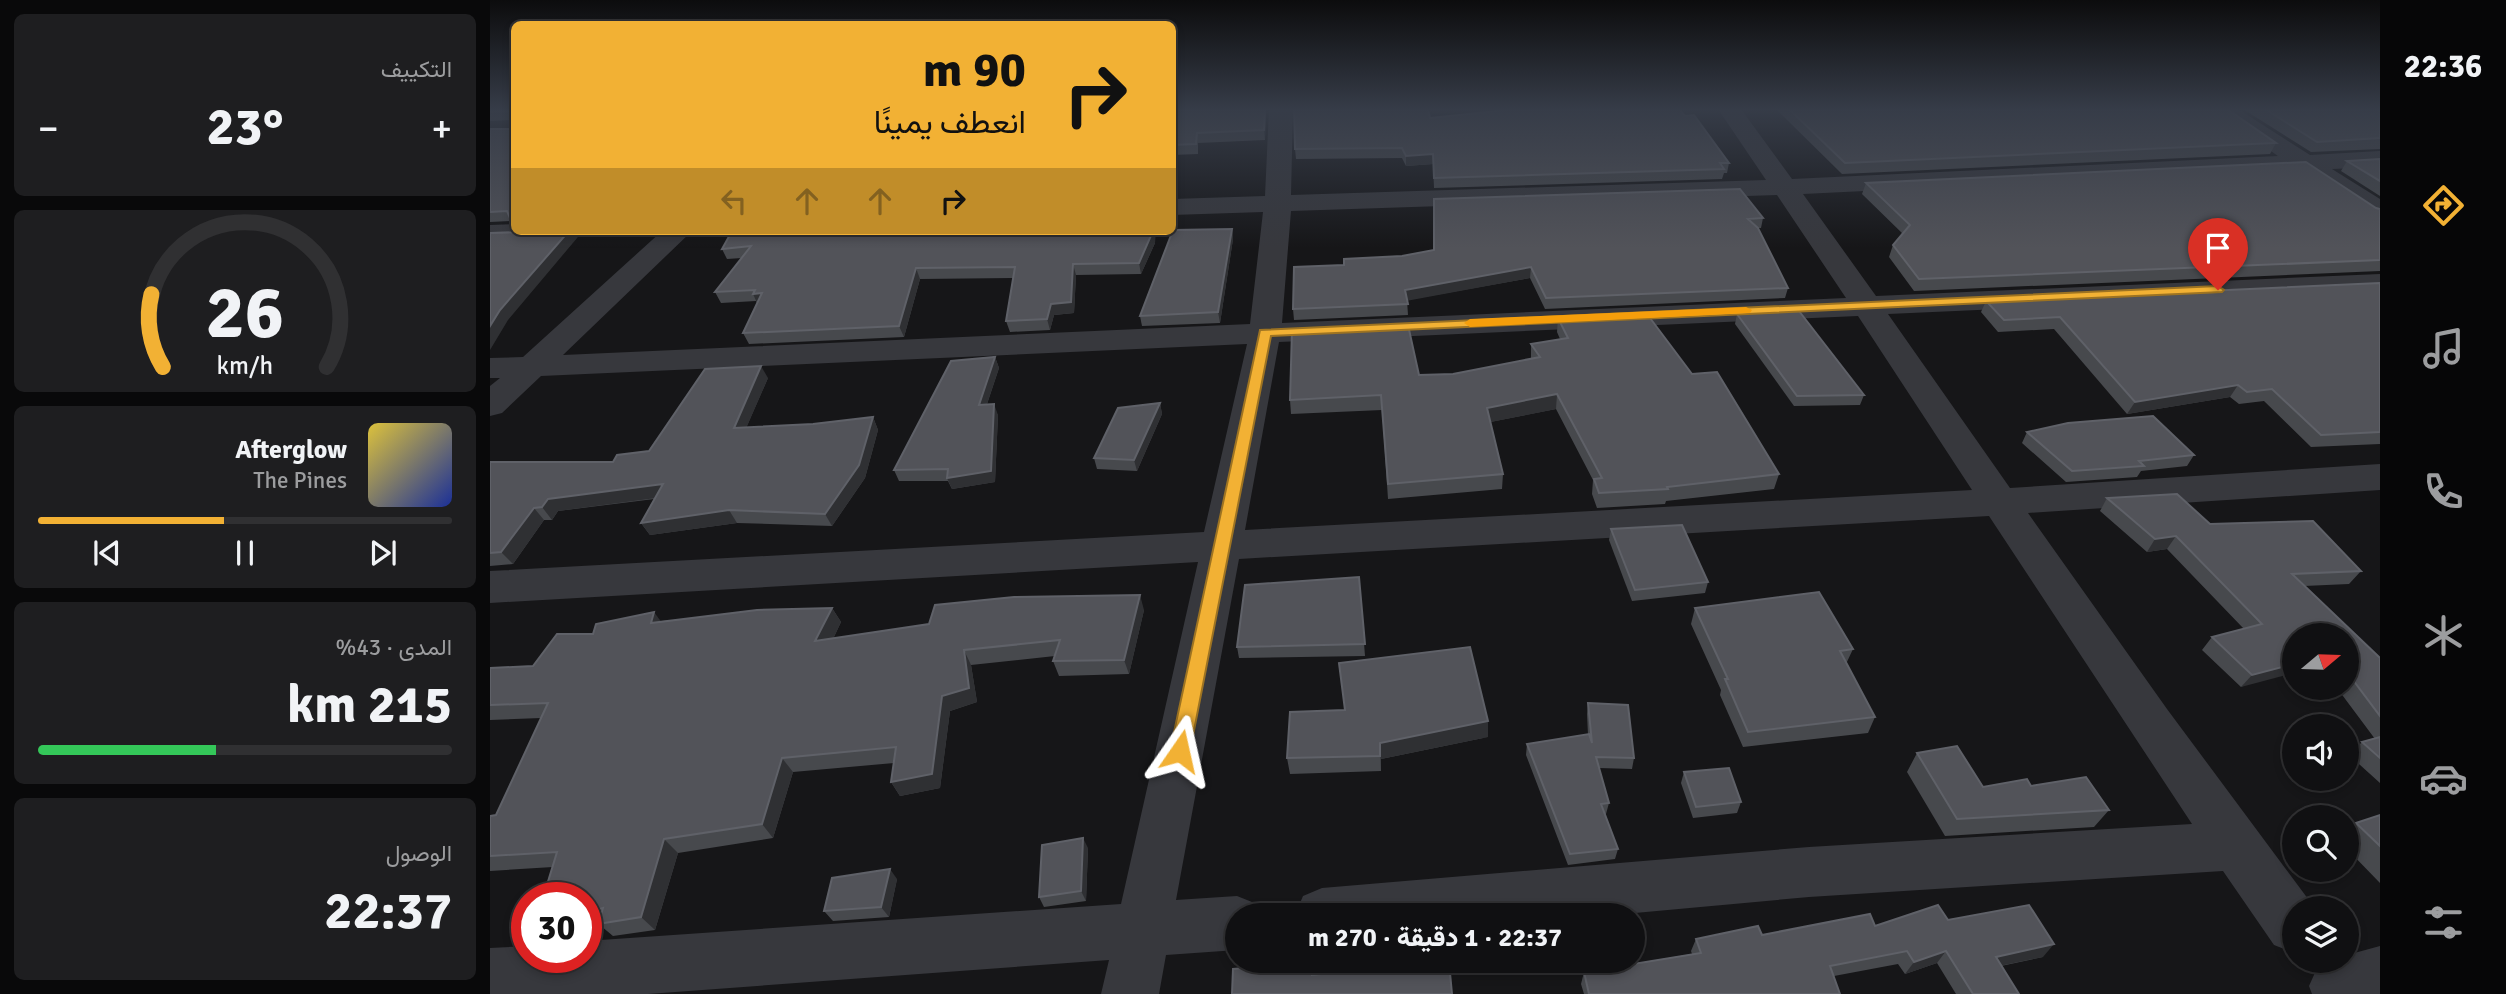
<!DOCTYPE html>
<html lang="ar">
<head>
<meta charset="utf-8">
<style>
  :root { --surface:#101012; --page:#1e1e20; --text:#f1f3f6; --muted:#9c9d9f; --line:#303032; --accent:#f2b134 }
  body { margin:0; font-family:Signika,Vazirmatn,sans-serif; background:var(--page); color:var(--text); direction:rtl; height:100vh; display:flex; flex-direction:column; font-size:26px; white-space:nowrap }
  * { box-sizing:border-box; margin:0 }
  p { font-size:23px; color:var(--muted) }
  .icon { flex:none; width:38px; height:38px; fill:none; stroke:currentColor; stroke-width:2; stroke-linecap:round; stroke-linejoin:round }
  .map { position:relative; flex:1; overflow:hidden; direction:ltr }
  .drawer { display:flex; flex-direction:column; gap:14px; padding:14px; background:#09090a; width:490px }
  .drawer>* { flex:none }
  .hud { position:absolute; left:21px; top:21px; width:665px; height:214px; border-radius:10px; box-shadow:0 4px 10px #0003,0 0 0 2px var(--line); direction:rtl; background:#f2b134; color:#111; overflow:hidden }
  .needle { width:46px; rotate:71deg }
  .buttons { position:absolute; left:1792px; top:623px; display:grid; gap:14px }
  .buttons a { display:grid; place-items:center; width:77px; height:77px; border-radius:50%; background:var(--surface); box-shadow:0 4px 10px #0003,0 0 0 2px var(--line); font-size:35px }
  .speed { position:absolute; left:21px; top:882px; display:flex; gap:14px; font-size:35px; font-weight:700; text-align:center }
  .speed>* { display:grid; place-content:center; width:91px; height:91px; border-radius:50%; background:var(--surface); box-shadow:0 4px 10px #0003,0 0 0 2px var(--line); line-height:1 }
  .speed .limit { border:10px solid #d22; background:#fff; color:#111 }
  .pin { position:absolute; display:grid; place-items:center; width:60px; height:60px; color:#fff; margin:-72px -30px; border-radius:50% 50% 50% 0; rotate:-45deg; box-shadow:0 0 7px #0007 }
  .pin .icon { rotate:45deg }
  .me { position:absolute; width:77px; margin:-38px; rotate:11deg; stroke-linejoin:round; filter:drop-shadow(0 0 5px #0008) }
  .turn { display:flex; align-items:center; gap:24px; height:147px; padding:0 35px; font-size:32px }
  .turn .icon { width:91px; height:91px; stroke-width:2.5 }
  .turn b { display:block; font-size:49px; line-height:60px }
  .lanes { display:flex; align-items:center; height:66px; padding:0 35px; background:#0003; justify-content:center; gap:35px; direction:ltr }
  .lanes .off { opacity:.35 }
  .big { font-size:52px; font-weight:800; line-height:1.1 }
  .drawer .tile { flex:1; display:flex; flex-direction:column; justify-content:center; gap:10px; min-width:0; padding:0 24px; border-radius:10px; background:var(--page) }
  .drawer .dial { align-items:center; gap:0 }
  .dial svg { height:182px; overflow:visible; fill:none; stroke:var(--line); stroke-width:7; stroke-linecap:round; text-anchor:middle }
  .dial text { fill:var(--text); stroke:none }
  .song { display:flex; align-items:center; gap:21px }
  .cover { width:84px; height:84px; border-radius:10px; background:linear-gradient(135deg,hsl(50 70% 55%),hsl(230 70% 35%)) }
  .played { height:7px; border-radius:4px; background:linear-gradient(90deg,var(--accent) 45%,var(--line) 45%) }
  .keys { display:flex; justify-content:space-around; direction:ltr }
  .heat { display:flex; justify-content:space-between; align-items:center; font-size:38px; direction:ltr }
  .charge { height:10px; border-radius:5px; background:linear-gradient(90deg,#34c759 43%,var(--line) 0) }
  .trip { position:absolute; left:735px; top:903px; width:420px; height:70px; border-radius:35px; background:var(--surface); box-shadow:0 4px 10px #0003,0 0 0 2px var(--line); font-weight:800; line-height:70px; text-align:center; direction:rtl }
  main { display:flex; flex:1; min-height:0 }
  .menu { display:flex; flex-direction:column; width:126px; justify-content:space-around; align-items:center; background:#060607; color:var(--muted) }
  .menu .icon { width:49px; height:49px }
  .menu .selected { color:var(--accent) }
  .menu b { font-size:32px; color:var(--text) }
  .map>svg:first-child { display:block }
</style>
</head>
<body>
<main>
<nav class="menu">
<b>22:36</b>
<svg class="icon selected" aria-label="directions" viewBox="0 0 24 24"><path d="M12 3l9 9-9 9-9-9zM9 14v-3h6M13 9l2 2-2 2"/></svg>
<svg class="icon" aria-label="music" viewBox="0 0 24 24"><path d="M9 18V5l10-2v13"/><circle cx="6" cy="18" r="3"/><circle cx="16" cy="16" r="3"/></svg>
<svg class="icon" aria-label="phone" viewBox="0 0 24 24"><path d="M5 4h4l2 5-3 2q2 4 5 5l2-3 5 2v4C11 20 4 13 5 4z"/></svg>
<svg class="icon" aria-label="climate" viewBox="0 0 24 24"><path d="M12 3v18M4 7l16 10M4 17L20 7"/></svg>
<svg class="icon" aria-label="car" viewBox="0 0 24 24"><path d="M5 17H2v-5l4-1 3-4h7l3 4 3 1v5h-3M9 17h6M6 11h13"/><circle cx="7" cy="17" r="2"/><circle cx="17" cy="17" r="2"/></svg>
<svg class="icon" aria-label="filters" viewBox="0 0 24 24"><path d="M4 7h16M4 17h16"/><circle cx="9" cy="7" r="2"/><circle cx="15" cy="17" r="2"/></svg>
</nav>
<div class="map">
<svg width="1890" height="994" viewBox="0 0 1890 994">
  <rect width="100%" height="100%" fill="#161618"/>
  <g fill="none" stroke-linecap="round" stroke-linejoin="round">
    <g fill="#37383d" fill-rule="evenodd">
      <path d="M779,109H803L801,195L1276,180L1228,109H1251L1302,179L1788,156L1721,109H1748L1820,155L1890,151V167L1842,169L1890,199V219L1880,217L1810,170L1313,194L1386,296L1890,274V292L1398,314L1520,488L1890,464V490L1538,513L1677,709L1824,907L1804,908V953L1784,945L1733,871L1319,897L1123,915H805L813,896L832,888L1319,847L1702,824L1499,516L749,559L686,900L747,896L767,904L771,915H747V950L676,955L669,994H611L619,960L158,994H0V948L37,946V957H96V941L631,904L708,562L0,603V571L714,532L757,344L51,376L12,413L0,416V386L10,378H0V358L33,357L172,231H202L73,355L760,324L773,212L682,215V199L775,196ZM1287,195L1356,298L792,323L801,211ZM1368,316L1482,490L755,530L789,342Z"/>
      <path d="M24,224V231H82L78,237L68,239L0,241V225Z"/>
      <path d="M1890,946V994H1822L1819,986L1828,966L1839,961H1857V955Z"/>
    </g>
  </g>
  <g fill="#47494d">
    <path d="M0,109H24V225L22,221L0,222V129H20V120L0,121Z"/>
    <path d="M682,109H776L775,140L708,143V154L682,155Z"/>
    <path d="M1023,109H1189L1239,163L1237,173H1234L1232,179L944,188L943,164L916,166L912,158L806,159L805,149L940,118L1024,110Z"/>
    <path d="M1286,109H1737L1786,143L1780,154L1352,174Z"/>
    <path d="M1753,109H1890V149L1821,152Z"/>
    <path d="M1890,159V196L1851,171L1857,161Z"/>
    <path d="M1376,183L1886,208L1890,209V271L1424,291L1399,257L1403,245L1413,234L1372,194Z"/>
    <path d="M1273,218L1271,228H1268L1298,288L1295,298L1055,309L1040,278L917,300L918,315L804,320L803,309L854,265L912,256Z"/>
    <path d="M742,229L743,239L730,323L652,326L650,316Z"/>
    <path d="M242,231L665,243L651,274L586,275L584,313L564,315L560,330L520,332L516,321L523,278L430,279L414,337L259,344L253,333L267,303L266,301L231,303L225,292L252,258L237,259L232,249Z"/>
    <path d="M1890,283V444L1821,447L1774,401L1749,404L1740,397L1637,414L1564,329L1508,332L1491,312L1496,301Z"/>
    <path d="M1247,314L1374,395L1370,405L1304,406L1245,324Z"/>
    <path d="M1068,318L1202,374L1289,474L1284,489L1176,501L1175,504L1107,508L1102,494L1103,480L1066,409L1000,422L1013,474L1012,489L898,499L892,410L801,414L800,400L929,375L963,374L1041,359V344L1070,339L1067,332Z"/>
    <path d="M505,357L509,368L497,404L508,415L505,482L462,489L458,481H409L404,470Z"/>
    <path d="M278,378L256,428L323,424L383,417L388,430L375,478L342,526L247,523L160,535L151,523L164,499L68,511L62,520H54L23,564L0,566V462H123L159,451Z"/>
    <path d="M670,403L672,414L647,471L607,469L604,458Z"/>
    <path d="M1537,432L1704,455L1697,466L1651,471L1647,477L1576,482L1532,443Z"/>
    <path d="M1617,498L1720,524L1871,571L1859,584L1814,586L1890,658V783L1859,755L1872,742L1885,739L1847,688H1857V635L1751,687L1712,650L1722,637L1754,629L1677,549L1657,552L1610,511Z"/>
    <path d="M1121,529L1218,582L1215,593L1142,601L1119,540Z"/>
    <path d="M869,577L875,656L749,658L747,647Z"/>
    <path d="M342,608L351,622L343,639L654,610L639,674L569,676L563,661L565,656L481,665L487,702L460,711L450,788L410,796L401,782L404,763L303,772L283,838L188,853L165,930L123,936L111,926L96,930V898L63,867L0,871V816L6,815L51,718L0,720V668L43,666L103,634L171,621Z"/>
    <path d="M1205,608L1363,649L1356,664L1385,717L1378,733L1253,747L1230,695L1231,690L1201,624Z"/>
    <path d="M1098,703L1144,758L1142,769L1109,768L1119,803L1116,814H1114L1128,849L1125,859L1078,865L1036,755L1037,744L1098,735L1097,714Z"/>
    <path d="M998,737L891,759V771L800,774L797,758Z"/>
    <path d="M1427,753L1493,787L1541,786L1619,810L1604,827L1455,836L1417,772Z"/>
    <path d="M1194,772L1251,802L1247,813L1203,818L1191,783Z"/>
    <path d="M1890,815V883L1857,849V831L1866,823Z"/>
    <path d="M598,848L596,901L554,907L549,897Z"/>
    <path d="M407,879L399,917L343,921L334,911Z"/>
    <path d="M1458,920L1553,957L1511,966L1529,994H1466L1447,963L1415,974L1408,964L1344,976L1350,994H1094L1091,984L1094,972L1202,954L1201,951L1206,939L1272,935Z"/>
  </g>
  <g fill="#2f3033">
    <path d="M775,109H776L775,140L774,130Z"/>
    <path d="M943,154V164L916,166V156Z"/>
    <path d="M742,229L743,239L730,323L728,312Z"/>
    <path d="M79,231H93L18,320L0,350V326L10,310Z"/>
    <path d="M663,231H666L665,243L651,274L649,263Z"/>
    <path d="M583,264L586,275L584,313L564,315L560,330L557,319L561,304Z"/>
    <path d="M1041,267L1040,278L916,301L915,290Z"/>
    <path d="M426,268L430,279L414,337L409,326Z"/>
    <path d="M272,293L268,305L263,294Z"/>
    <path d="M505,357L509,368L493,416L489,405Z"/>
    <path d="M271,366L278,378L251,440L244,428Z"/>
    <path d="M1748,385L1740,397L1637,414L1645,402Z"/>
    <path d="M1067,394L1066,409L996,423L997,408Z"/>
    <path d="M670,403L672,414L647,471L644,460Z"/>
    <path d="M504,404L508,415L505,482L462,489L457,478Z"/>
    <path d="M383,417L388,430L375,478L342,526L335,514Z"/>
    <path d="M173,484L181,496L68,511L62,520L52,507L58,499Z"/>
    <path d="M44,508L54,520L23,564L11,552Z"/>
    <path d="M239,510L247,523L160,535L151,523Z"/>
    <path d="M1686,536L1677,549L1657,552L1665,539Z"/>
    <path d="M650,595L654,610L639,674L634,660Z"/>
    <path d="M342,608L351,622L335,656L325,641Z"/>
    <path d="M164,612L175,627L161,623Z"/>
    <path d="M474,650L481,665L487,702L460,711L450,788L410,796L401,782L452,696Z"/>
    <path d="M1804,664V673L1751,687L1762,675Z"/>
    <path d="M998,721V737L891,759V771L890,743Z"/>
    <path d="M292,758L303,772L283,838L272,824Z"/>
    <path d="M593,838L598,848L596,901L591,891Z"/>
    <path d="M174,839L188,853L165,930L151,917Z"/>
    <path d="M400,869L407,879L399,917L391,907Z"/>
    <path d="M113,908L108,924L111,926L96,930V913Z"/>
    <path d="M1564,944L1553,957L1495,969L1506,957Z"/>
    <path d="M1456,951L1447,963L1415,974L1424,962Z"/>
  </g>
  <g fill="#525359" stroke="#5f6168" stroke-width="2">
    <path d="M0,109H24V218H20L17,211L0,212V129H20V111L0,112Z"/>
    <path d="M682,109H775L774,130L707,133L706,144L682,145Z"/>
    <path d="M804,109H938L940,118L1027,109H1189L1195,116L1204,115L1239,163H1230L1234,169L944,178L943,154L916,156L912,148L805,149Z"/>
    <path d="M1299,109H1737L1786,143L1355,163Z"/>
    <path d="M1775,109H1890V138L1827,142Z"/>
    <path d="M1890,159V181L1857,161Z"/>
    <path d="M1816,162L1886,208L1890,209V260L1429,279L1403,245L1420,225L1376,183Z"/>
    <path d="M1250,189L1273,218L1258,219L1268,228L1298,288L1056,298L1041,267L915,290L918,304L803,309L804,267L854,265V259L912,256L944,250V199Z"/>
    <path d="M742,229L728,312L650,316L683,230Z"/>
    <path d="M64,231H79L10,310L0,326V233Z"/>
    <path d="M242,231H663L649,263L583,264L581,302L561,304L557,319L516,321L525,267L426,268L409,326L253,333L272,293L263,294L265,290L225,292L261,246L232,249Z"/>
    <path d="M1890,283V432L1831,435L1782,389L1757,392L1748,385L1645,402L1570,317L1514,320L1496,301Z"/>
    <path d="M1309,311L1374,395L1307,396L1247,314Z"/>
    <path d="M1157,314L1202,374L1227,372L1289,474L1177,487L1178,489L1109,493L1104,479L1112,478L1067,394L997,408L1013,474L898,484L891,395L800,400L802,330L918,325L929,375L963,374L1050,357L1041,344L1078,338L1068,318Z"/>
    <path d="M505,357L489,405L504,404L501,471L457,478L458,469L404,470L461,361Z"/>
    <path d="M271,366L244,428L323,424L383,417L369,465L335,514L239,510L151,523L173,484L58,499L52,507L44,508L11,552L0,553V462H123L127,455L159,451L215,369Z"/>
    <path d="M670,403L644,460L604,458L628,408Z"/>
    <path d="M1663,416L1704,455L1649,461L1654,466L1582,471L1537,432L1578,423Z"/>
    <path d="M1687,494L1720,524L1823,521L1871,571L1802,574L1890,658V716L1857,672V635H1804V664L1762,675L1722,637L1772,624L1686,536L1665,539L1617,498Z"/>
    <path d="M1192,525L1218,582L1145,590L1121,529Z"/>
    <path d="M869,577L875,644L747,647L755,585Z"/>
    <path d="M1329,592L1363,649L1350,651L1385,717L1258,732L1235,679H1238L1205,608Z"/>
    <path d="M650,595L634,660L563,661L570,640L474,650L479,688L452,696L442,774L401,782L406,747L292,758L272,824L174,839L151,917L108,924L113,908L96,913V898H53L67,852L0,856V816L6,815L58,703L0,705V668L43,666L67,634H103L106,624L164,612L161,623L267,610L342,608L325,641L439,624L445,605L524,597Z"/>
    <path d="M980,647L998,721L890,743V756L797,758L800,712L855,710L849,663Z"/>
    <path d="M1098,703L1138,705L1144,758L1106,757L1119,803L1111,804L1128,849L1080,854L1037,744L1099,734L1102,743Z"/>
    <path d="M1890,737V758L1872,742Z"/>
    <path d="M1467,746L1493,787L1537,779L1541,786L1596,777L1619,810L1467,819L1427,753Z"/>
    <path d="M1239,768L1251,802L1206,807L1194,772Z"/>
    <path d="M1890,815V846L1866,823Z"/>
    <path d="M593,838L591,891L549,897L552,845Z"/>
    <path d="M400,869L391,907L334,911L342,878Z"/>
    <path d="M1448,905L1458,920L1539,905L1564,944L1506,957L1529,994H1483L1456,951L1424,962L1417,951L1340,966L1350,994H1099L1094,972L1211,953L1206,939L1268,926L1272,935L1380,914L1385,926Z"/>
    <path d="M959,962L962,994H742L743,969L822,963V975Z"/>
  </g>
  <linearGradient id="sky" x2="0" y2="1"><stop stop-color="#0c0c0d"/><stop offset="0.44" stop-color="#363c48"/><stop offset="1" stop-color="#363c48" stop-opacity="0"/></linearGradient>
  <rect width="1890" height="248" fill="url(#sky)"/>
  <path fill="#f2b134" stroke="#9d7322" stroke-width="2" d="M1728,286L1734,290L1732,292L781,336L700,751L697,757L690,759L683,757L680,751L770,330Z"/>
  <path fill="#f59e0b" d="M1256,307L1262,310L1260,313L980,327L974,323L980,319Z"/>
</svg>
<div class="buttons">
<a><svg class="needle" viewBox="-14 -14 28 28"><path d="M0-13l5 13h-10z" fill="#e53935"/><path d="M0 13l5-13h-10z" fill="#9c9d9f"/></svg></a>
<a><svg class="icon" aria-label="sound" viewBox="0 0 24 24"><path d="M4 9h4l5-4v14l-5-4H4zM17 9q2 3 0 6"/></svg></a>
<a><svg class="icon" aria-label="search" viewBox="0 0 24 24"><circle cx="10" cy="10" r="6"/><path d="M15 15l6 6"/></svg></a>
<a><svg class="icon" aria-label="layers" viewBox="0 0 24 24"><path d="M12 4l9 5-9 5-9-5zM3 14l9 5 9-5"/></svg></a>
</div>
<div class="speed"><div class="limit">30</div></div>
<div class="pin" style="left:1728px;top:290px;background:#d93025"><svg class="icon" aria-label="arrive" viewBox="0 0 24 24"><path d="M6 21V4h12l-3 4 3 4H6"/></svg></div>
<svg class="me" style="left:690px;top:751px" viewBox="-20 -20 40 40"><path d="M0-17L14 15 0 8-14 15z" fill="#f2b134" stroke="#fff" stroke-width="4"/></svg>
<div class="trip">22:37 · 1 دقيقة · 270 m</div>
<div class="hud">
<div class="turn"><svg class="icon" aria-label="right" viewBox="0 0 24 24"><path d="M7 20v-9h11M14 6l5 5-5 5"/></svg><div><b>90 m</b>انعطف يمينًا</div></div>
<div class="lanes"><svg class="icon off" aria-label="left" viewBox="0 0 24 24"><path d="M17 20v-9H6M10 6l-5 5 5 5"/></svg><svg class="icon off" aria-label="ahead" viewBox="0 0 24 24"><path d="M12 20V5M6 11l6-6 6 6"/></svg><svg class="icon off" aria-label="ahead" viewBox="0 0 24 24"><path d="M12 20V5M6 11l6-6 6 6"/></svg><svg class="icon" aria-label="right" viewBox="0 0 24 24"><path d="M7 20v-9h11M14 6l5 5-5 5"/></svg></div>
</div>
</div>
<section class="drawer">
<div class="tile"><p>التكييف</p>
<div class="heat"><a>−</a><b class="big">23°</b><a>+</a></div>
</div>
<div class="tile dial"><svg viewBox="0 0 100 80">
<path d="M14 69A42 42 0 1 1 86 69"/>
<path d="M14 69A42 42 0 0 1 9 37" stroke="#f2b134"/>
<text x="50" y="56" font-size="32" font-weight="700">26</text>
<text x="50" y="72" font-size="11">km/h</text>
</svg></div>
<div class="tile">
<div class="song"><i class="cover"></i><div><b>Afterglow</b><p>The Pines</p></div></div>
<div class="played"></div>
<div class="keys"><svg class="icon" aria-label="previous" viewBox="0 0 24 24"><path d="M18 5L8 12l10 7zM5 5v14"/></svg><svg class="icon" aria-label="pause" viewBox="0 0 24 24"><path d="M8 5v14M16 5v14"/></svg><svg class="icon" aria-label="next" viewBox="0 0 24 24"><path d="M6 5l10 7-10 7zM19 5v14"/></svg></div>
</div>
<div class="tile"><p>المدى · 43%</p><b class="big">215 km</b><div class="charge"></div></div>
<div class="tile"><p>الوصول</p><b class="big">22:37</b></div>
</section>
</main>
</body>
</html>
